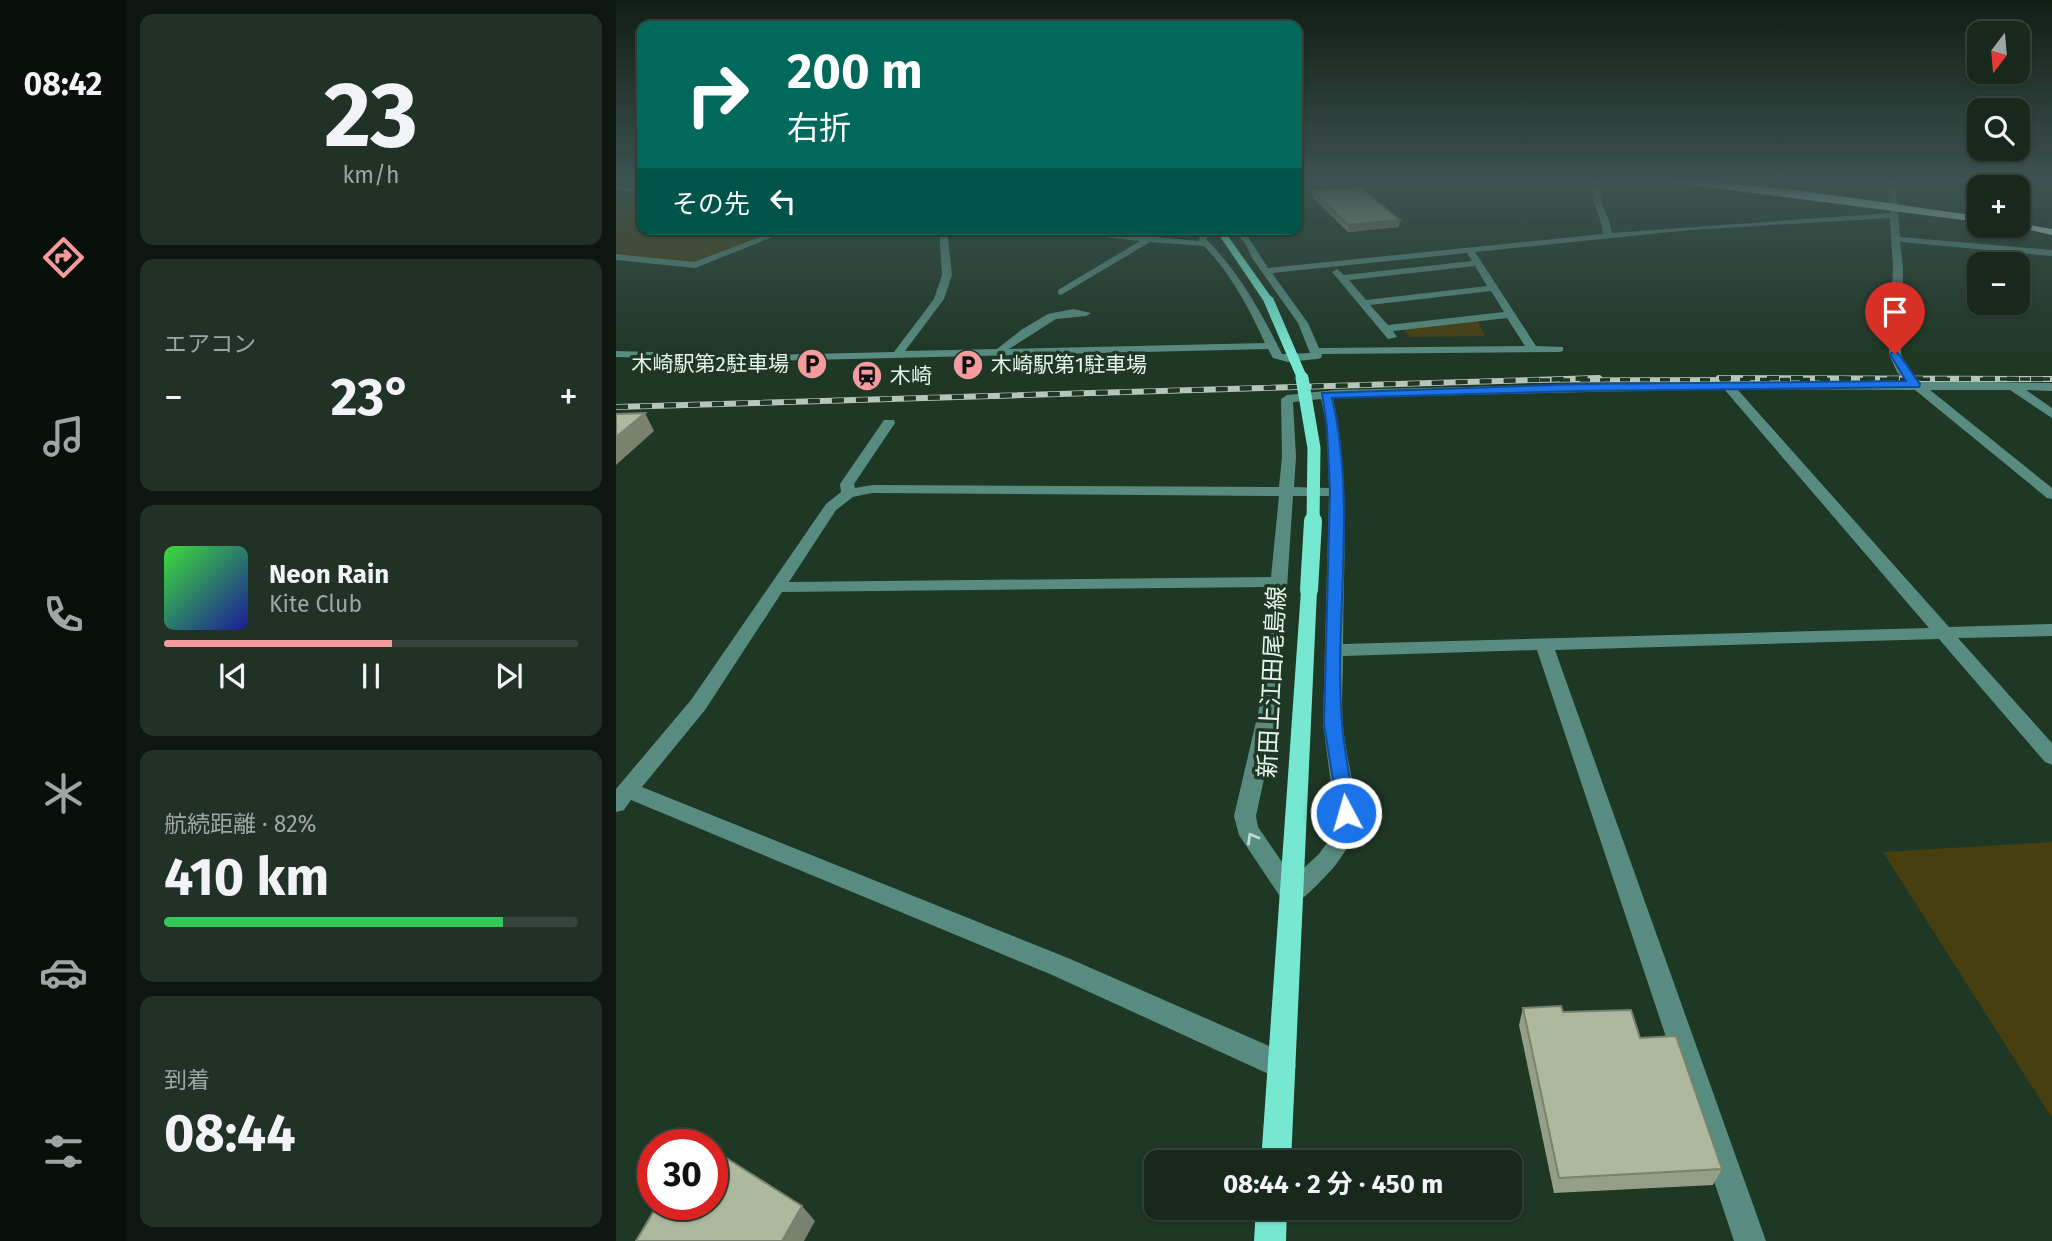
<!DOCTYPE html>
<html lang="ja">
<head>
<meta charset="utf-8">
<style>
  :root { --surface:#17291c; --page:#203125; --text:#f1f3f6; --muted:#9ea6a3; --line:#36453b; --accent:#f59b9e }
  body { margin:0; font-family:"Fira Sans","Noto Sans JP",sans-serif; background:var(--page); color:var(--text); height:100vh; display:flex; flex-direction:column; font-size:26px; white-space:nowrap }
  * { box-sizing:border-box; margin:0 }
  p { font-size:23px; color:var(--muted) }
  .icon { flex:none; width:38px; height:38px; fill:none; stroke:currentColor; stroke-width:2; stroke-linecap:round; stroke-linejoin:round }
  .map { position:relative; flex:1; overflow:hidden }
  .side { display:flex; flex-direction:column; gap:14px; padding:14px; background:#0d170f; width:490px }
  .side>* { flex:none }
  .banner { position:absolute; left:21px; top:21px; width:665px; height:214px; border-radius:14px; box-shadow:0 2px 5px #0004,0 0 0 2px var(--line); background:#00695c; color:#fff; overflow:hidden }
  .needle { width:46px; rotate:196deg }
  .controls { position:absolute; left:1351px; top:21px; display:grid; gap:14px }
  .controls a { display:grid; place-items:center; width:63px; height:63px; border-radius:14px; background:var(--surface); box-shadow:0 2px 5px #0004,0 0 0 2px var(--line); font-size:35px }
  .speed { position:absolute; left:21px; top:1129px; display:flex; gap:14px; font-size:35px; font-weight:700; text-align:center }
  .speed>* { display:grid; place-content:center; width:91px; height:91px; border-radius:50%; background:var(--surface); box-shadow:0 2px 5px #0004,0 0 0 2px var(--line); line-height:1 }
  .speed .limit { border:10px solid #d22; background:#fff; color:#111 }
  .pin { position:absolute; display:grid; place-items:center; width:60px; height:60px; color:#fff; margin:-72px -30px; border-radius:50% 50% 50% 0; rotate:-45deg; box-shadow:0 0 7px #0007 }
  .pin .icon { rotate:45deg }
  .me { position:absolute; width:77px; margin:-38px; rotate:354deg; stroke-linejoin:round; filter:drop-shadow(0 0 5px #0008) }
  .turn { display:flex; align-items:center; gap:24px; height:147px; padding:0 35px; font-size:32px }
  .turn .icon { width:91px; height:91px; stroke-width:2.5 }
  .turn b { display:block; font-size:49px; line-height:60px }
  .then { display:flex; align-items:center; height:66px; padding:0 35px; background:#0003; gap:14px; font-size:26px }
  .big { font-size:52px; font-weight:700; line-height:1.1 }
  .side .card { flex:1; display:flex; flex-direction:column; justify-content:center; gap:10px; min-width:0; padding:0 24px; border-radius:14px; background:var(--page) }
  .side .dial { align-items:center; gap:0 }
  .dial b { font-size:91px; line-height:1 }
  .song { display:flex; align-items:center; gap:21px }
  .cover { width:84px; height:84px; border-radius:10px; background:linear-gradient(135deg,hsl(120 70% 55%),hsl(240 70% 35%)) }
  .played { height:7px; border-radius:4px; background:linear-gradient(90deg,var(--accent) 55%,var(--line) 55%) }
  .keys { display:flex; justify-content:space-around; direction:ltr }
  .heat { display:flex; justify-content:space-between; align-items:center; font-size:38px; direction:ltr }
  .charge { height:10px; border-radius:5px; background:linear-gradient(90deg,#34c759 82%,var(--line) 0) }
  .trip { position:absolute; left:528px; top:1150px; width:378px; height:70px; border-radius:14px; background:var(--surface); box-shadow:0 2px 5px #0004,0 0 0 2px var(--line); font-weight:700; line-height:70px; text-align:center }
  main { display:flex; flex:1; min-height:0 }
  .dock { display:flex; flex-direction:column; width:126px; justify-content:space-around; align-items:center; background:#09100b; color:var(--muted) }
  .dock .icon { width:49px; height:49px }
  .dock .active { color:var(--accent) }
  .dock b { font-size:32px; color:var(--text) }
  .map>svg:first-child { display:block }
</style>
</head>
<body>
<main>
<nav class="dock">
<b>08:42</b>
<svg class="icon active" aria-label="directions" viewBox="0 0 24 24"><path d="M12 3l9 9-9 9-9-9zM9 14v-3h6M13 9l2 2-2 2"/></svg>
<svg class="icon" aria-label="music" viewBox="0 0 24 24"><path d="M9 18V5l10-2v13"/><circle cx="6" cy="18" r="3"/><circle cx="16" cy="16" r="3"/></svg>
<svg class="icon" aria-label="phone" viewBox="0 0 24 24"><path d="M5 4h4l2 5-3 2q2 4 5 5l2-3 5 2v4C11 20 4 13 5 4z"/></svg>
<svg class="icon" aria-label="climate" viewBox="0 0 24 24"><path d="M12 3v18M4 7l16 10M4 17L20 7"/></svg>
<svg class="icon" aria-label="car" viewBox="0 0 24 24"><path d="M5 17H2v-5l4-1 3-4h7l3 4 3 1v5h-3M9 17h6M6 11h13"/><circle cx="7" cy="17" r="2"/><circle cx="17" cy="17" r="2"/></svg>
<svg class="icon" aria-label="filters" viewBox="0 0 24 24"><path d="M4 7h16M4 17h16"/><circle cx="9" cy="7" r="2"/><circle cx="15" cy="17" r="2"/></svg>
</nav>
<section class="side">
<div class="card dial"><b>23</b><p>km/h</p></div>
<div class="card"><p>エアコン</p>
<div class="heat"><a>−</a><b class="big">23°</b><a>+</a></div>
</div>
<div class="card">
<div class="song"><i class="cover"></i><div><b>Neon Rain</b><p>Kite Club</p></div></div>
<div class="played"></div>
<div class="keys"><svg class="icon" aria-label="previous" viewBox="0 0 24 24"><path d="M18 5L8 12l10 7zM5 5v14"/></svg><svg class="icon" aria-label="pause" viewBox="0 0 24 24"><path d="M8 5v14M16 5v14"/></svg><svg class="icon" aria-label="next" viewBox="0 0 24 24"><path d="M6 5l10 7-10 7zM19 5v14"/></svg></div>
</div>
<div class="card"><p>航続距離 · 82%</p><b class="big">410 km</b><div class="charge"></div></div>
<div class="card"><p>到着</p><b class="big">08:44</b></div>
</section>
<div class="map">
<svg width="1436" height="1241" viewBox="0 0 1436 1241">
  <rect width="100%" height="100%" fill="#1f3725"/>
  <g fill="#483f10">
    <path d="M26,194V229H168L81,262L70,264L0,253V203Z"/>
    <path d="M861,320L869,336L794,337L786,329Z"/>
    <path d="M1436,842V1118L1267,852Z"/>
  </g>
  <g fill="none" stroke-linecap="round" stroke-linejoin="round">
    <g fill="#588c81" fill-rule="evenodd">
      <path d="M976,181H984C983,208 992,210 996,233L1274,213L1271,181H1279L1284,237L1436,250V256L1284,242L1287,267L1285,354L1292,371L1303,381L1436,383V391L1410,390L1436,408V418L1394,390H1314L1436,488V499L1431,498L1299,390L1121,389L1333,627L1436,624V636L1342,638L1436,743V765L1429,762L1323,639L939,650L1150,1241H1118L921,650L727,656C727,679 725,703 727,726C735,801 763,827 698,888C688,897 681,906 667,901L623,835L618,816L643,709L654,587L166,592L89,710L26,787L452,958L676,1056L680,1066L676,1076L666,1080L434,974L15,800L8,810L0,812V789L75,700L210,504L225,492L224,484L268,420H278L279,423L238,484L239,488L256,485L663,487L666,457L665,399L671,395L719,390L1111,381L1291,383L1281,372L1273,354L1277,267L1274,218L1074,230L859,252L920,346L947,347V351L943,352L706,354L705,358L701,359L672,362L657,358L652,349L150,361L0,357V351L150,355L278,352L318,299L326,275L323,229H331L336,275L328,299L289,351L381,349L405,330L432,314L457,309L475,313L470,316L440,319L393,349L649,343C633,308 615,274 588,246L534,242L445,295L442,294V290L524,241L415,229H451L583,241L585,231L599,229L590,239C623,272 645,312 666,354L694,353L682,323L636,258L630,245L623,236L609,229L629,232L652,268L987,234C985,211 975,208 976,181ZM851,253L856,261L728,275L721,269L716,272L772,339L781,337L777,331L891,318L909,346L703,348L692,323L656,273ZM859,266L871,286L750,300L733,280ZM875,291L888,312L772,325L754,305ZM1108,389L1313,628L727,644C727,563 735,477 717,398ZM705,399L711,427L713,488L678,487L680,457L677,402ZM256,493L663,496L655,577L173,582L220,510L237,497ZM677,496H713L707,724L719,813L713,840L703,854L677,878L642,827L640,816L663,709Z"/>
      <path d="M0,186L26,189V193L0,190Z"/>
      <path d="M165,229H177L79,268L0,260V254L78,262Z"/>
    </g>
    <g fill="#76e8d1" fill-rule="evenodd">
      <path d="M599,229H607L658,301L657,303H649Z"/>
      <path d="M693,585L701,590L675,1162H645L685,590Z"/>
      <path d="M640,1208H671L670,1241H638Z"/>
    </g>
    <g fill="#cbfcf0" fill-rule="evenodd">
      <path d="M1043,181C1149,181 1257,202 1363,216V222Z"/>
      <path d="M1402,223L1436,229V235L1395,226Z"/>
    </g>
    <g stroke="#b6c7ba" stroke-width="5">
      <path id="rail-far1" d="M924,380L1436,379"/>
    </g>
    <g stroke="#b6c7ba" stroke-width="6">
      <g id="rail">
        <path d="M1103,378L1436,379"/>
        <path d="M0,407L983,378"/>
      </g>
    </g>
    <use href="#rail-far1" stroke="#1f3725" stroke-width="3.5" stroke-dasharray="10" stroke-linecap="butt"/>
    <use href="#rail" stroke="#1f3725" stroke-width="4.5" stroke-dasharray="12" stroke-linecap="butt"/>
    <path stroke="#76e8d1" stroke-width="10" d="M653,301L687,380"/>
    <path stroke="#76e8d1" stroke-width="13" d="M686,378L698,448L697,523"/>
    <path stroke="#76e8d1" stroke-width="18" d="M693,590L697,521"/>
  </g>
  <g fill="#959f86">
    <path d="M696,191L783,227L732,232L697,198Z"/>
    <path d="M907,1008L947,1012L1024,1038L1106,1169L1097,1185L938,1193L903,1025Z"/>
  </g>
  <g fill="#79826d">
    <path d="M784,220L783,227L732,232V225Z"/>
    <path d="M29,413L38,431L0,465V437Z"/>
    <path d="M186,1206L199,1221L188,1241H166Z"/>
  </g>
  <g fill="#adb99c" stroke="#79826d" stroke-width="2">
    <path d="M745,188L784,220L732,225L696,191Z"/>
    <path d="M29,413L0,437V414Z"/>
    <path d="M945,1006L947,1012L1015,1010L1024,1038L1060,1036L1106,1169L943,1178L907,1008Z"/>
    <path d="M81,1140L89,1144H78Z"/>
    <path d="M96,1149L186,1206L166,1241H20L42,1204H96Z"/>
  </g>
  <defs><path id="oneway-chevron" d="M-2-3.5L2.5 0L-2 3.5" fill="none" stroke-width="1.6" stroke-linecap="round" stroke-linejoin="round" transform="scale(1.75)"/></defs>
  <use stroke="#c2dbcf" href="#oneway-chevron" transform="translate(636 838) rotate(-120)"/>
  <linearGradient id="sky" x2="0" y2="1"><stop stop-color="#111e14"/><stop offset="0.51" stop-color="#3c5351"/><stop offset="1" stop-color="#3c5351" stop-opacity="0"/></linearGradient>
  <rect width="1436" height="355" fill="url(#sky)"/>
  <path fill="#1a73e8" stroke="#114b97" stroke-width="2" d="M1279,351C1285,354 1298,377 1304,384L1303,387L965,391L716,398C741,504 718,616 726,723C728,753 735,783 740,813L737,818H723L708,724L714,492L711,427L706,393L965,384L1290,381L1274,354Z"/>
  <defs>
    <g id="parking-disc" transform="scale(1.575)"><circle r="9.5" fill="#f59b9e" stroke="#1f3725"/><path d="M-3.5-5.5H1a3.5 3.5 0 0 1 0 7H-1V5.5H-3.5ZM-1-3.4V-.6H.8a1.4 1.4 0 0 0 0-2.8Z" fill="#111"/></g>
    <g id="station-disc" transform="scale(1.575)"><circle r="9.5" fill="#f59b9e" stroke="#1f3725"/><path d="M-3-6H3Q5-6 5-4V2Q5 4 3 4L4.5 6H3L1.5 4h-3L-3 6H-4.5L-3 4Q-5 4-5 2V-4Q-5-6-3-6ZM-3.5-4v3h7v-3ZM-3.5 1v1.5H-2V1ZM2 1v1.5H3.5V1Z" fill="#111"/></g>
  </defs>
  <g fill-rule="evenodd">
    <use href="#parking-disc" x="196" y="364"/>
    <use href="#parking-disc" x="352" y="365"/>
    <use href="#station-disc" x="251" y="376"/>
  </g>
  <g text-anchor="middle" stroke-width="7" stroke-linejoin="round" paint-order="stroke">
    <g font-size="21" fill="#e6f5e9" stroke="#1f3725" text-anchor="start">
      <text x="173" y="371" text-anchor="end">木崎駅第2駐車場</text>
      <text x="375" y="372">木崎駅第1駐車場</text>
      <text x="274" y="383">木崎</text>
    </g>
    <g font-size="24" fill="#e6f5e9" stroke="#1f3725">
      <text transform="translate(656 682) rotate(-87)" y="8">新田上江田尾島線</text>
    </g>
  </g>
</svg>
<div class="controls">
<a><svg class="needle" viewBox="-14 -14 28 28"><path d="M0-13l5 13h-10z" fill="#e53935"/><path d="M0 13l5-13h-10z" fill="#9ea6a3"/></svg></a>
<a><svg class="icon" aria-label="search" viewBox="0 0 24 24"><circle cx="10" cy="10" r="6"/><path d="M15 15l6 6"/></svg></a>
<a>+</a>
<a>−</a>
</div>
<div class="speed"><div class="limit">30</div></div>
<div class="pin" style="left:1279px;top:354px;background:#d93025"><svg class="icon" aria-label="arrive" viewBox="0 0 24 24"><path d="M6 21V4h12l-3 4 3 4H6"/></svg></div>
<svg class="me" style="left:730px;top:813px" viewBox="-20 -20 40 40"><circle r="17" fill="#1a73e8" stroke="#fff" stroke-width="3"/><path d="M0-11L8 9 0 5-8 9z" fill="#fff"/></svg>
<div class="trip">08:44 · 2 分 · 450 m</div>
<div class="banner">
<div class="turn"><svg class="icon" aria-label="right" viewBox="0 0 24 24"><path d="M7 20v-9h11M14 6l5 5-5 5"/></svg><div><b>200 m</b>右折</div></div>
<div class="then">その先<svg class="icon" aria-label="left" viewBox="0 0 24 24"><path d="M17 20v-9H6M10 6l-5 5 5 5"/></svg></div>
</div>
</div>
</main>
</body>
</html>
